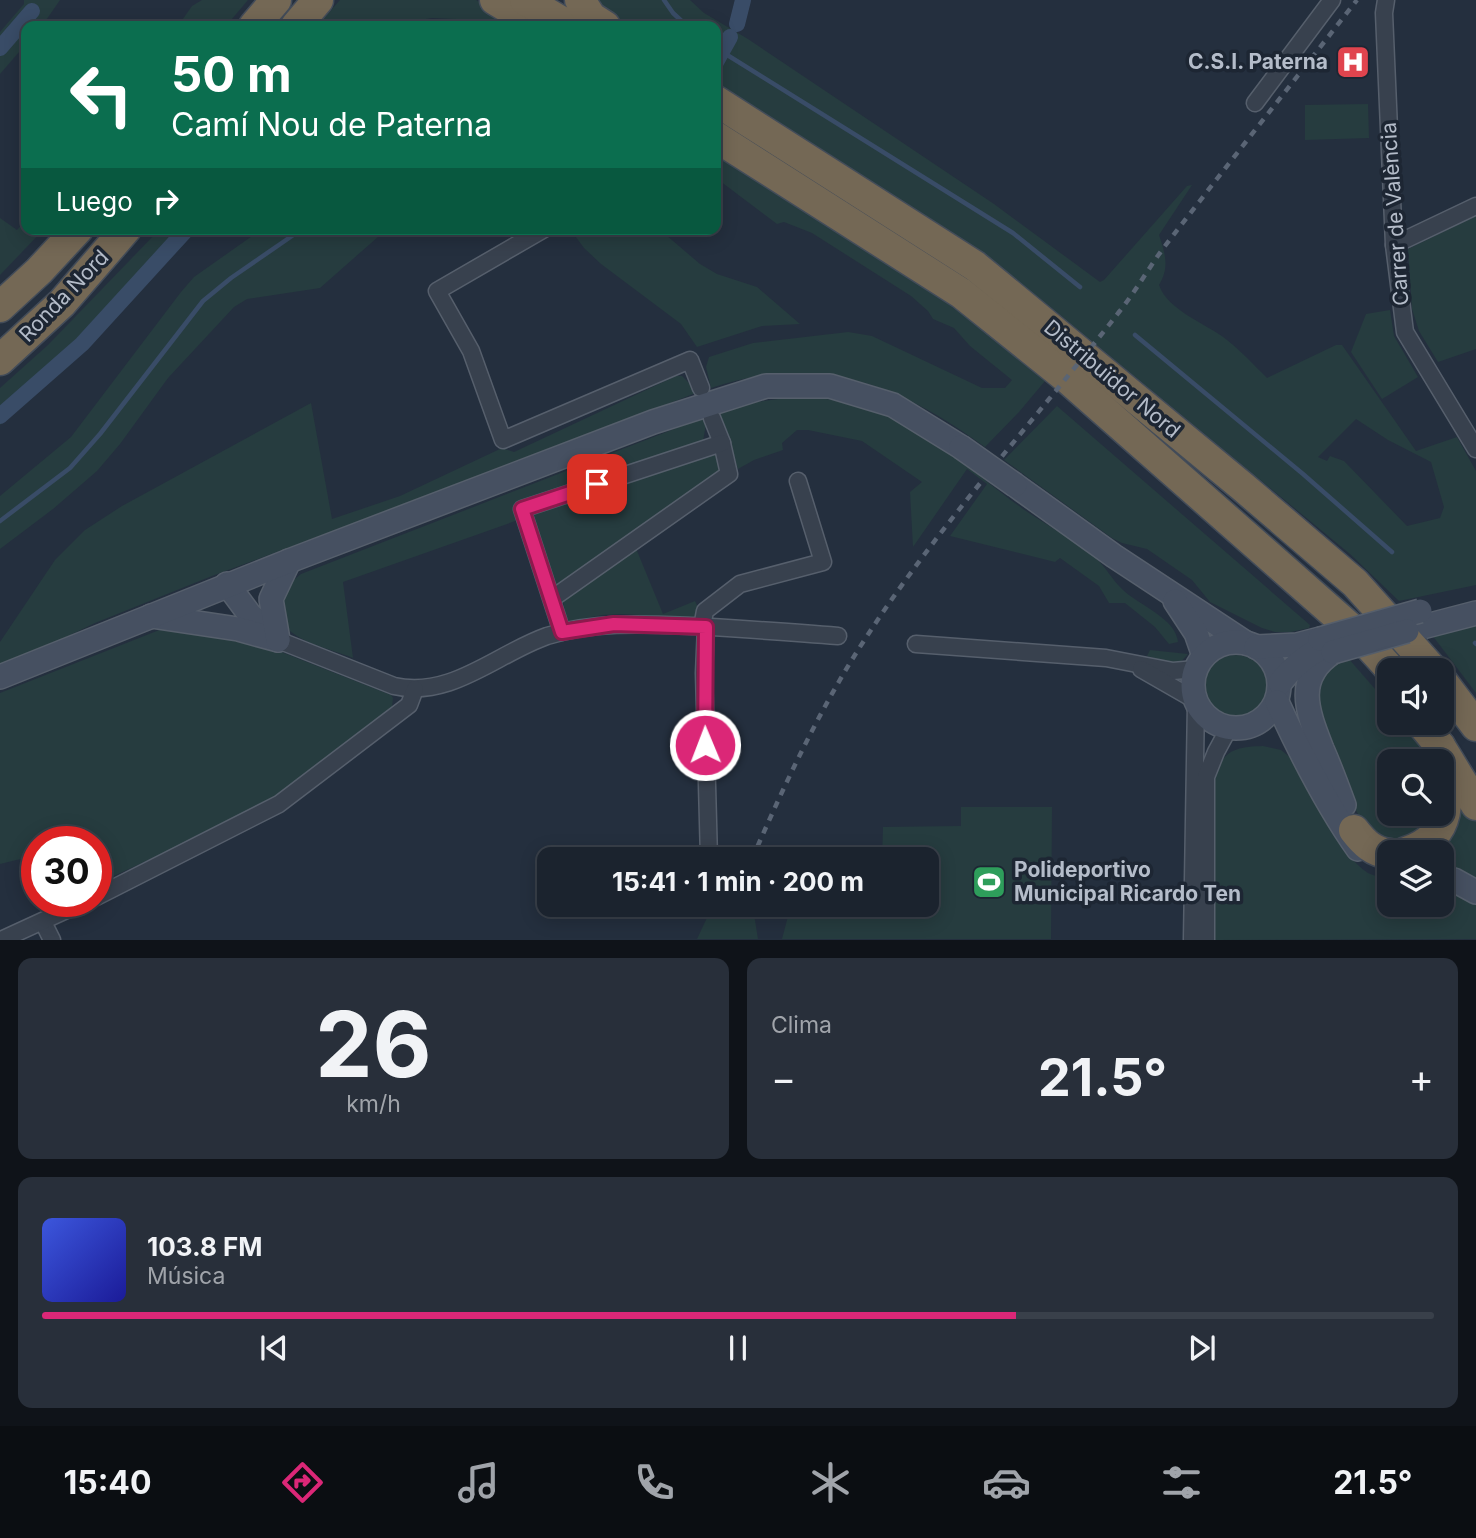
<!DOCTYPE html>
<html lang="es">
<head>
<meta charset="utf-8">
<style>
  :root { --surface:#1b232e; --page:#282f3a; --text:#f1f3f6; --muted:#a0a4aa; --line:#39404a; --accent:#db2777 }
  body { margin:0; font-family:Inter,sans-serif; background:var(--page); color:var(--text); height:100vh; display:flex; flex-direction:column; font-size:26px; white-space:nowrap }
  * { box-sizing:border-box; margin:0 }
  p { font-size:23px; color:var(--muted) }
  .icon { flex:none; width:38px; height:38px; fill:none; stroke:currentColor; stroke-width:2; stroke-linecap:round; stroke-linejoin:round }
  .map { position:relative; height:940px; overflow:hidden }
  .drawer { display:flex; flex-direction:column; gap:18px; padding:18px; background:#0f1319; flex:1 }
  .drawer>* { flex:none }
  .hud { position:absolute; left:21px; top:21px; width:700px; height:214px; border-radius:14px; box-shadow:0 4px 18px #0003,0 0 0 2px var(--line); background:#0b6e4f; color:#fff; overflow:hidden }
  .controls { position:absolute; left:1377px; top:658px; display:grid; gap:14px }
  .controls a { display:grid; place-items:center; width:77px; height:77px; border-radius:14px; background:var(--surface); box-shadow:0 4px 18px #0003,0 0 0 2px var(--line); font-size:35px }
  .speed { position:absolute; left:21px; top:826px; display:flex; gap:14px; font-size:35px; font-weight:700; text-align:center }
  .speed>* { display:grid; place-content:center; width:91px; height:91px; border-radius:50%; background:var(--surface); box-shadow:0 4px 18px #0003,0 0 0 2px var(--line); line-height:1 }
  .speed .limit { border:10px solid #d22; background:#fff; color:#111 }
  .pin { position:absolute; display:grid; place-items:center; width:60px; height:60px; color:#fff; margin:-30px; border-radius:14px; box-shadow:0 4px 10px #0006 }
  .me { position:absolute; width:77px; margin:-38px; rotate:359deg; stroke-linejoin:round; filter:drop-shadow(0 0 5px #0008) }
  .turn { display:flex; align-items:center; gap:24px; height:147px; padding:0 35px; font-size:32px }
  .turn .icon { width:91px; height:91px; stroke-width:2.5 }
  .turn b { display:block; font-size:49px; line-height:60px }
  .then { display:flex; align-items:center; height:66px; padding:0 35px; background:#0003; gap:14px; font-size:26px }
  .big { font-size:52px; font-weight:700; line-height:1.1 }
  .drawer .card { flex:1; display:flex; flex-direction:column; justify-content:center; gap:10px; min-width:0; padding:0 24px; border-radius:14px; background:var(--page) }
  .drawer .dial { align-items:center; gap:0 }
  .dial b { font-size:91px; line-height:1 }
  .song { display:flex; align-items:center; gap:21px }
  .cover { width:84px; height:84px; border-radius:10px; background:linear-gradient(135deg,hsl(230 70% 55%),hsl(240 70% 35%)) }
  .played { height:7px; border-radius:4px; background:linear-gradient(90deg,var(--accent) 70%,var(--line) 70%) }
  .keys { display:flex; justify-content:space-around; direction:ltr }
  .heat { display:flex; justify-content:space-between; align-items:center; font-size:38px; direction:ltr }
  .drawer .tiles { flex:1; display:grid; gap:18px; grid-template-columns:1fr 1fr }
  .card:last-child { grid-column:span 2 }
  .trip { position:absolute; left:537px; top:847px; width:402px; height:70px; border-radius:14px; background:var(--surface); box-shadow:0 4px 18px #0003,0 0 0 2px var(--line); font-weight:700; line-height:70px; text-align:center }
  .dock { display:flex; height:112px; justify-content:space-around; align-items:center; background:#0b0e12; color:var(--muted) }
  .dock .icon { width:49px; height:49px }
  .dock .selected { color:var(--accent) }
  .dock b { font-size:32px; color:var(--text) }
  .map>svg:first-child { display:block }
</style>
</head>
<body>
<div class="map">
<svg width="1476" height="940" viewBox="0 0 1476 940">
  <rect width="100%" height="100%" fill="#242f3e"/>
  <g fill="#263c3f" fill-rule="evenodd">
    <path d="M24,0H60L42,26H26V44L0,74V32L24,4Z"/>
    <path d="M202,0H248L226,26H178L192,6Z"/>
    <path d="M340,0H476L522,26H509L479,20L432,18L383,26H317Z"/>
    <path d="M594,0H690L704,13L748,39L994,204L1100,282L1104,280L1187,186L1192,185L1159,235C1165,253 1170,267 1159,285C1168,311 1206,323 1227,340C1241,351 1254,365 1267,378L1336,345H1342L1416,451L1457,437L1476,471V585L1399,601L1350,554L1054,310L968,244L795,134L716,87V26H622ZM1356,419L1388,440L1431,462L1444,507L1440,518L1407,526L1344,461L1330,456L1327,461L1318,457Z"/>
    <path d="M1368,104L1369,138L1305,140V105Z"/>
    <path d="M716,154L918,283L985,330L1045,381L1019,412L985,447C897,383 819,353 711,388L706,367L709,357L753,343L848,332L872,336L982,388H1005L1012,380L970,346L954,328L933,319L928,311L911,296L812,233L784,222L777,224L716,178Z"/>
    <path d="M1476,216V349L1438,362L1419,331L1412,309L1408,249Z"/>
    <path d="M0,218L17,230L26,220V229H44L0,275Z"/>
    <path d="M160,229H194L64,370L0,425V388L48,345Z"/>
    <path d="M262,229H387L320,288L247,299L234,307L168,378L120,444L97,471L53,509L0,549V496L71,437L181,292L194,277Z"/>
    <path d="M570,229H659L700,264L717,274L757,287L800,324L762,326L697,347L681,324L601,264L584,248Z"/>
    <path d="M1390,310L1394,336L1418,377L1382,399L1351,352L1366,314Z"/>
    <path d="M676,376H682L698,392L434,498L344,527L212,576L95,623L0,669V642L55,560L85,530L122,506L311,403L332,519L400,496L502,448L514,452Z"/>
    <path d="M809,397C839,400 869,405 897,419C941,442 983,480 1023,509C1047,525 1072,539 1094,557C1106,566 1111,579 1122,589C1138,605 1176,618 1178,642L1169,644L1155,627L1125,603H1109L1099,586L1060,558L1055,562L950,536L987,484L967,469L913,547L910,492L922,482L862,441L808,430H797L782,443L783,450L754,460L738,469L719,414L707,419L703,441L607,476L521,519L343,582L353,658C333,649 286,641 281,617C279,608 282,597 284,588L301,574L736,405L785,398Z"/>
    <path d="M1057,406L1310,625L1309,628L1291,632H1275L1262,628L1210,602L1192,580L1147,549L1122,543L1112,538L1004,460Z"/>
    <path d="M710,452L717,453L723,471L556,590L536,530L534,514L538,509Z"/>
    <path d="M635,546L663,614L695,601L700,612L698,616L691,618L621,614L602,615L569,621L565,615L563,598Z"/>
    <path d="M1476,621V693L1429,631Z"/>
    <path d="M172,625L266,646L391,695L393,698L392,707L277,798L258,809L103,881L96,866V842H37V855L0,864V693Z"/>
    <path d="M1150,650L1188,654L1178,665L1147,656Z"/>
    <circle cx="1236" cy="686" r="31"/>
    <path d="M1348,658L1389,705L1390,723H1405L1425,746L1433,761H1390V814H1435L1419,836L1391,843L1366,827L1355,809L1315,711L1319,674L1325,662Z"/>
    <path d="M1263,746L1281,750L1291,758C1310,791 1337,853 1368,873C1374,876 1383,877 1389,879L1390,905H1442V890L1465,896L1476,903V939L1215,940V777C1223,749 1237,747 1263,746Z"/>
    <path d="M1466,794L1476,820V881L1442,868V852H1427Z"/>
    <path d="M961,807H1052L1051,939H782L791,905H928V859H882L883,827L961,826Z"/>
    <path d="M713,905H744L754,914L758,939H697Z"/>
  </g>
  <g fill="none" stroke-linecap="round" stroke-linejoin="round">
    <g stroke="#394c67" stroke-width="4.5">
      <path d="M664,0L673,13L687,26"/>
      <path d="M716,48L1013,233L1080,287"/>
      <path d="M1135,335L1303,474L1392,552"/>
      <path d="M0,521L70,468L100,434L203,301L231,278L302,229"/>
      <path d="M1475,643L1476,644"/>
    </g>
    <g stroke="#394c67" stroke-width="16">
      <path d="M737,24L743,0"/>
      <path d="M0,48L32,11"/>
      <path d="M716,62L730,37"/>
      <path d="M0,416L82,344L187,229"/>
    </g>
    <g stroke="#565f6c" stroke-width="19">
      <g id="street">
        <path d="M1386,0L1384,13L1394,245L1405,332L1476,449"/>
        <path d="M1255,103L1332,0"/>
        <path d="M544,229L437,291L471,351L503,440L690,360L701,388"/>
        <path d="M1394,245L1476,206"/>
        <path d="M553,598L729,474L722,443L712,418"/>
        <path d="M702,627L705,611L740,584L823,562L798,481"/>
        <path d="M706,627L704,673L709,859"/>
        <path d="M562,632L522,509L722,443"/>
        <path d="M278,640L394,686C451,699 496,654 547,636C595,621 645,624 695,626C742,629 790,632 838,636"/>
        <path d="M916,644L1106,658L1173,671L1196,669"/>
        <path d="M1141,669L1195,700"/>
        <path d="M96,897L279,804L409,705L415,689"/>
        <path d="M43,922L52,940"/>
        <path d="M1,940L86,901"/>
        <path d="M1192,940L1196,702"/>
        <path d="M1206,940V777L1216,752L1229,728"/>
      </g>
    </g>
    <g stroke="#565f6c" stroke-width="26">
      <g id="secondary">
        <path d="M1015,485L1114,556L1246,643"/>
        <path d="M227,584L250,615L274,636"/>
        <path d="M1175,601L1196,633L1204,656"/>
        <path d="M151,616L238,629L278,640"/>
        <path d="M1407,631L1476,613"/>
        <path d="M278,640L271,599L289,561"/>
        <circle cx="1236" cy="685" r="43"/>
        <path d="M1256,647L1297,645L1320,639"/>
        <path d="M1333,652C1293,678 1308,713 1322,749C1330,767 1337,786 1344,805"/>
        <path d="M0,677L289,561L653,422L766,386H830L893,405L961,447"/>
        <path d="M1280,683C1292,667 1307,655 1325,646"/>
        <path d="M1277,702C1300,752 1326,804 1358,849"/>
        <path d="M1442,877L1454,880L1476,892"/>
      </g>
    </g>
    <g stroke="#434c59" stroke-width="33">
      <g id="highway">
        <path d="M495,0L538,26"/>
        <path d="M525,0L569,26"/>
        <path d="M580,0L591,17L605,26"/>
        <path d="M254,26L276,0"/>
        <path d="M296,26L318,0"/>
        <path d="M716,101L975,266L1243,487L1355,583L1433,670"/>
        <path d="M716,137L961,293L1068,379L1363,639L1391,670"/>
        <path d="M0,307L39,271L78,229"/>
        <path d="M0,360L62,303L126,229"/>
        <path d="M1442,681L1476,726"/>
        <path d="M1421,723L1440,746L1476,805"/>
        <path d="M1354,830C1364,843 1373,852 1390,854"/>
        <path d="M1406,852C1459,835 1447,790 1440,746"/>
      </g>
    </g>
    <use href="#street" stroke="#38414e" stroke-width="16"/>
    <use href="#secondary" stroke="#465061" stroke-width="23"/>
    <use href="#highway" stroke="#746855" stroke-width="30"/>
    <path stroke="#5a6575" stroke-width="4.5" stroke-dasharray="7 7" stroke-linecap="butt" d="M752,859C786,781 822,704 869,633C943,520 1036,419 1119,312C1136,291 1149,267 1165,246C1228,164 1293,82 1357,0"/>
    <g stroke="#565f6c" stroke-width="26" stroke-linecap="butt">
      <g id="secondary-bridge">
        <path d="M961,447L1015,485"/>
        <path d="M1320,639L1420,611"/>
        <path d="M1333,652L1407,631"/>
      </g>
    </g>
    <use href="#secondary-bridge" stroke="#465061" stroke-width="23"/>
  </g>
  <g fill="none" stroke-linecap="round" stroke-linejoin="round">
    <g stroke="#8e194d" stroke-width="18">
      <path id="route" d="M597,484L522,509L562,632L614,624L706,627L705,745"/>
    </g>
    <use href="#route" stroke="#db2777" stroke-width="12"/>
  </g>
  <defs>
    <g id="hospital-square" transform="scale(1.75)"><rect x="-9" y="-9" width="18" height="18" rx="4" fill="#e0444e" stroke="#1d2633"/><path d="M-5-5h3v3.5h4V-5h3V5h-3V1.5h-4V5h-3Z" fill="#fff"/></g>
    <g id="stadium-square" transform="scale(1.75)"><rect x="-9" y="-9" width="18" height="18" rx="4" fill="#2e9e5b" stroke="#1d2633"/><path d="M0-5a6.5 5 0 1 0 0 10a6.5 5 0 1 0 0-10ZM-3.5-1.8h7v3.6h-7Z" fill="#fff"/></g>
  </defs>
  <g fill-rule="evenodd">
    <use href="#hospital-square" x="1353" y="62"/>
    <use href="#stadium-square" x="989" y="882"/>
  </g>
  <g text-anchor="middle" stroke-width="7" stroke-linejoin="round" paint-order="stroke">
    <g font-size="21" font-weight="bold" fill="#b4bcc9" stroke="#1d2633" text-anchor="end">
      <text x="1328" y="69">C.S.I. Paterna</text>
      <text x="1014" y="877" text-anchor="start">Polideportivo<tspan x="1014" dy="24">Municipal Ricardo Ten</tspan></text>
    </g>
    <g font-size="21" fill="#b4bcc9" stroke="#1d2633">
      <text transform="translate(1395 214) rotate(-94)" y="7">Carrer de València</text>
      <text transform="translate(64 296) rotate(-46)" y="7">Ronda Nord</text>
      <text transform="translate(1112 379) rotate(40)" y="7">Distribuïdor Nord</text>
    </g>
  </g>
</svg>
<div class="controls">
<a><svg class="icon" aria-label="sound" viewBox="0 0 24 24"><path d="M4 9h4l5-4v14l-5-4H4zM17 9q2 3 0 6"/></svg></a>
<a><svg class="icon" aria-label="search" viewBox="0 0 24 24"><circle cx="10" cy="10" r="6"/><path d="M15 15l6 6"/></svg></a>
<a><svg class="icon" aria-label="layers" viewBox="0 0 24 24"><path d="M12 4l9 5-9 5-9-5zM3 14l9 5 9-5"/></svg></a>
</div>
<div class="speed"><div class="limit">30</div></div>
<div class="pin" style="left:597px;top:484px;background:#d93025"><svg class="icon" aria-label="arrive" viewBox="0 0 24 24"><path d="M6 21V4h12l-3 4 3 4H6"/></svg></div>
<svg class="me" style="left:705px;top:745px" viewBox="-20 -20 40 40"><circle r="17" fill="#db2777" stroke="#fff" stroke-width="3"/><path d="M0-11L8 9 0 5-8 9z" fill="#fff"/></svg>
<div class="trip">15:41 · 1 min · 200 m</div>
<div class="hud">
<div class="turn"><svg class="icon" aria-label="left" viewBox="0 0 24 24"><path d="M17 20v-9H6M10 6l-5 5 5 5"/></svg><div><b>50 m</b>Camí Nou de Paterna</div></div>
<div class="then">Luego<svg class="icon" aria-label="right" viewBox="0 0 24 24"><path d="M7 20v-9h11M14 6l5 5-5 5"/></svg></div>
</div>
</div>
<section class="drawer">
<div class="tiles">
<div class="card dial"><b>26</b><p>km/h</p></div>
<div class="card"><p>Clima</p>
<div class="heat"><a>−</a><b class="big">21.5°</b><a>+</a></div>
</div>
<div class="card">
<div class="song"><i class="cover"></i><div><b>103.8 FM</b><p>Música</p></div></div>
<div class="played"></div>
<div class="keys"><svg class="icon" aria-label="previous" viewBox="0 0 24 24"><path d="M18 5L8 12l10 7zM5 5v14"/></svg><svg class="icon" aria-label="pause" viewBox="0 0 24 24"><path d="M8 5v14M16 5v14"/></svg><svg class="icon" aria-label="next" viewBox="0 0 24 24"><path d="M6 5l10 7-10 7zM19 5v14"/></svg></div>
</div>
</div>
</section>
<nav class="dock">
<b>15:40</b>
<svg class="icon selected" aria-label="directions" viewBox="0 0 24 24"><path d="M12 3l9 9-9 9-9-9zM9 14v-3h6M13 9l2 2-2 2"/></svg>
<svg class="icon" aria-label="music" viewBox="0 0 24 24"><path d="M9 18V5l10-2v13"/><circle cx="6" cy="18" r="3"/><circle cx="16" cy="16" r="3"/></svg>
<svg class="icon" aria-label="phone" viewBox="0 0 24 24"><path d="M5 4h4l2 5-3 2q2 4 5 5l2-3 5 2v4C11 20 4 13 5 4z"/></svg>
<svg class="icon" aria-label="climate" viewBox="0 0 24 24"><path d="M12 3v18M4 7l16 10M4 17L20 7"/></svg>
<svg class="icon" aria-label="car" viewBox="0 0 24 24"><path d="M5 17H2v-5l4-1 3-4h7l3 4 3 1v5h-3M9 17h6M6 11h13"/><circle cx="7" cy="17" r="2"/><circle cx="17" cy="17" r="2"/></svg>
<svg class="icon" aria-label="filters" viewBox="0 0 24 24"><path d="M4 7h16M4 17h16"/><circle cx="9" cy="7" r="2"/><circle cx="15" cy="17" r="2"/></svg>
<b>21.5°</b>
</nav>
</body>
</html>
